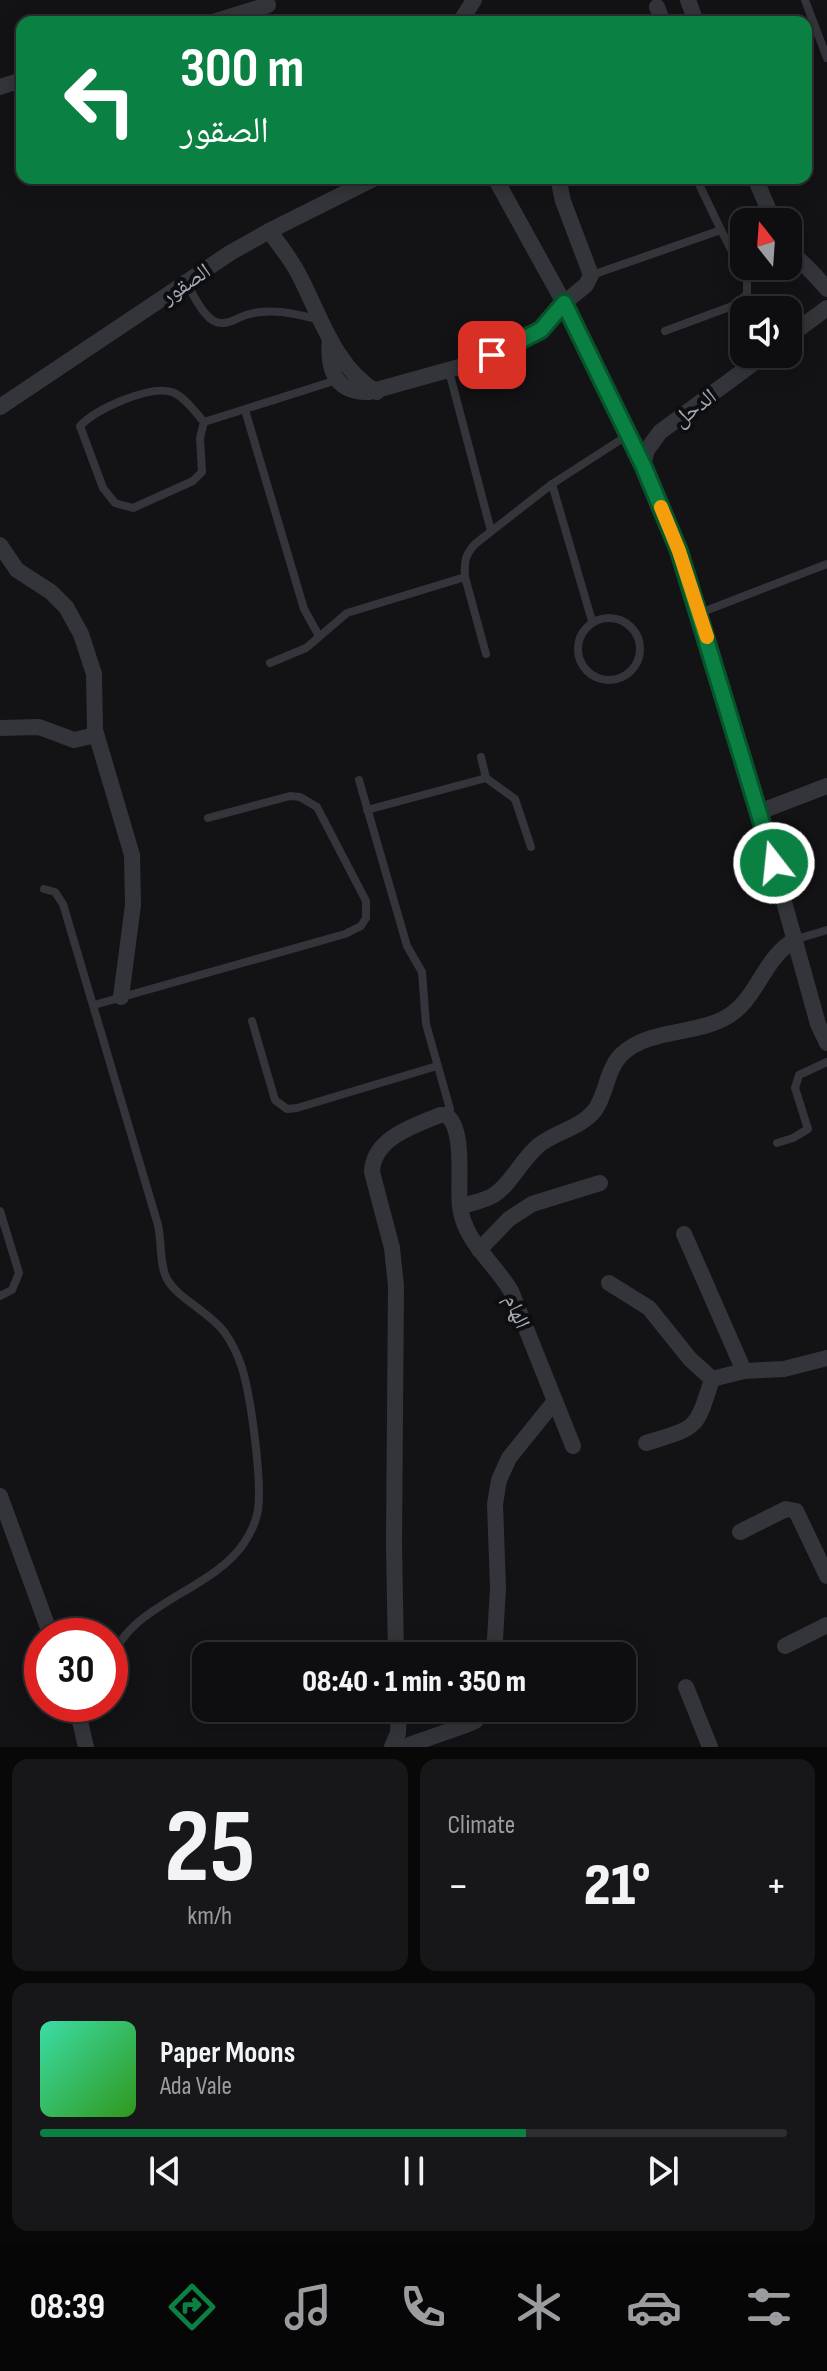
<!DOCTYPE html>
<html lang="en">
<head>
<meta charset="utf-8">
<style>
  :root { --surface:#0e0e10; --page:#171719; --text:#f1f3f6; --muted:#9b9c9f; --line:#2e2e30; --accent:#0b8043 }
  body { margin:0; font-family:"Sofia Sans Condensed","Noto Naskh Arabic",sans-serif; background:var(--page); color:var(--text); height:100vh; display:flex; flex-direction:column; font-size:30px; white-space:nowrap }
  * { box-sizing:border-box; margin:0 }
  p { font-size:26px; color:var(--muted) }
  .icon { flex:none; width:44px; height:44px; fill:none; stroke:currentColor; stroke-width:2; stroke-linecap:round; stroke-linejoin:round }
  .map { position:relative; height:1747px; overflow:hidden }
  .drawer { display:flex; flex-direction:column; gap:12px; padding:12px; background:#080809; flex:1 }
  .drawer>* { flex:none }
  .guide { position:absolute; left:16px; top:16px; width:796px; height:168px; border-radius:16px; box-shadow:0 4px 20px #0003,0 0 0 2px var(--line); background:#0b8043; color:#fff; overflow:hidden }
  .needle { width:52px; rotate:343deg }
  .buttons { position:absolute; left:730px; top:208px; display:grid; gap:16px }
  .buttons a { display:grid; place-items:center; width:72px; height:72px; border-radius:16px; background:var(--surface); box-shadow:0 4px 20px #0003,0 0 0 2px var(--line); font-size:40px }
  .speed { position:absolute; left:24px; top:1618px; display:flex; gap:16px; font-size:40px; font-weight:700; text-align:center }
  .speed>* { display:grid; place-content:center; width:104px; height:104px; border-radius:50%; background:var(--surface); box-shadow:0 4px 20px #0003,0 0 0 2px var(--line); line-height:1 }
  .speed .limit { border:12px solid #d22; background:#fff; color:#111 }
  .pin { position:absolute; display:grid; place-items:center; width:68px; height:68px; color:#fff; margin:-34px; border-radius:16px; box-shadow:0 4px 12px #0006 }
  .me { position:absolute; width:88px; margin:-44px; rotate:344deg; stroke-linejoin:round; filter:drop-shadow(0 0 6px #0008) }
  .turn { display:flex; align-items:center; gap:28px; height:168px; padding:0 32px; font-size:36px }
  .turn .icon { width:104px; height:104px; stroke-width:2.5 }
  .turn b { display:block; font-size:56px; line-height:68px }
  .big { font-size:60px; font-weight:800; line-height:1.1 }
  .drawer .tile { flex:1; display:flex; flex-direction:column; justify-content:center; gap:12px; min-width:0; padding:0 28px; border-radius:16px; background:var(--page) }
  .drawer .dial { align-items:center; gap:0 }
  .dial b { font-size:104px; line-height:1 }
  .song { display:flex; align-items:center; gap:24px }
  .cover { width:96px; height:96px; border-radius:12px; background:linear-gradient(135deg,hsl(160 70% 55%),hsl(110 70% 35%)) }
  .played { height:8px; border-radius:4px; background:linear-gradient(90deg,var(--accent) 65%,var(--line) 65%) }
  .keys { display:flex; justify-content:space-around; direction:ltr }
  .heat { display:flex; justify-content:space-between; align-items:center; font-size:44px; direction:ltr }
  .drawer .tiles { flex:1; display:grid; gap:12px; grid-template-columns:1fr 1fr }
  .tile:last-child { grid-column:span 2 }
  .trip { position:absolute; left:192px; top:1642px; width:444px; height:80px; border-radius:16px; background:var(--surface); box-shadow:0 4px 20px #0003,0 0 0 2px var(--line); font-weight:800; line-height:80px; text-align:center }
  .tabs { display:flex; height:128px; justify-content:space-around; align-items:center; background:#060606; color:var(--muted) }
  .tabs .icon { width:56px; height:56px }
  .tabs .selected { color:var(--accent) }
  .tabs b { font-size:36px; color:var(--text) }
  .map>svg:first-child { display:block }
</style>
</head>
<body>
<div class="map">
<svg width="827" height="1747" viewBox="0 0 827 1747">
  <rect width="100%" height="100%" fill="#131315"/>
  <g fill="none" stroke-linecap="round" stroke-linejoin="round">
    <g stroke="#34353a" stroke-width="8">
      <path d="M805,0L827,58"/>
      <path d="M696,178L721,230"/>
      <path d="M592,275L721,230L747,280V294L735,305L665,331"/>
      <path d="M186,282C193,294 203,317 216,322C227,326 236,318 246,315C271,307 296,314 320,320"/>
      <path d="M449,371L491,531"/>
      <path d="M245,410L304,609L319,636"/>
      <path d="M204,422C196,413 184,396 172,392C149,385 96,409 80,426L103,488L115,503L133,508L193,481L202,472L200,438L204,422L337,380"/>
      <path d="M552,484L592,621"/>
      <path d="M465,577C464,562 465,555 475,544L552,484L628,435"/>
      <path d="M700,613L827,564"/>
      <circle cx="609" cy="649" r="31"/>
      <path d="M270,663L306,648L347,613L465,577L486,654"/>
      <path d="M481,757L486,778L515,799L531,847"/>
      <path d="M359,780L407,946L422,972L426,1024L450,1109L448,1116"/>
      <path d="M367,810L486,778"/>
      <path d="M44,889L55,892L63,904L158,1225C162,1242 159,1264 167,1279C178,1299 210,1312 225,1333C232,1343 237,1353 241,1365C251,1394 262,1481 258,1510C256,1522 250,1534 244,1543C211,1593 119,1606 110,1669"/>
      <path d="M797,939L827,930"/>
      <path d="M94,1005L345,934L361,926L366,918V901L317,807L300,797L290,796L208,818"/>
      <path d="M252,1021L275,1100L287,1109L297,1108L437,1066"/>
      <path d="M777,1143L793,1138L808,1129L795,1088L799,1075L827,1062"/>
      <path d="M0,1211L19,1273L12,1290L0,1296"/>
      <path d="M79,1713L95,1704"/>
    </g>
    <g stroke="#34353a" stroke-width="16">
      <path d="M688,0L696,22"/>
      <path d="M657,7L663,22"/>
      <path d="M213,22L268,5"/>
      <path d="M460,22L474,0"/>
      <path d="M0,87L22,80"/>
      <path d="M495,178L564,303L643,465L679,551L759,812L818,1024L827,1043"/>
      <path d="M755,178L774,222"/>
      <path d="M269,231L375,178"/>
      <path d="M788,251C799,258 818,278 827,289"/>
      <path d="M788,337L827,308"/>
      <path d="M330,339C327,368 334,393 369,392L470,364L526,337L547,325L564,303L586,285L591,275L563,201L558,178"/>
      <path d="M0,407L230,253L269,231C279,244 290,258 298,273C320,314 334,367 377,392"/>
      <path d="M643,465L647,450L660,432L766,354"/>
      <path d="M0,545L17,570L51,592L66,607L81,634L94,674L95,730L132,855L133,905L121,997"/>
      <path d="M0,728L39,727L74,740L96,735"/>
      <path d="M759,812L827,786"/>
      <path d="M460,1207C471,1203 484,1201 494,1195C511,1184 522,1159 539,1145C557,1131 581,1128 595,1110C607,1093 606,1071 621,1055C647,1029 692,1035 723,1019C758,1002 761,959 796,939"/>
      <path d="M684,1234L744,1371L784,1369L827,1358"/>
      <path d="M479,1250L509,1219L532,1204L600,1183"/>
      <path d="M609,1283L649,1308L690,1359L712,1379L744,1371"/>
      <path d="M646,1443C698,1427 696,1430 712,1379"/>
      <path d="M0,1496L51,1636"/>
      <path d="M740,1532L786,1509L796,1511L827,1576"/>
      <path d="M785,1646L827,1625"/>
      <path d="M396,1656L394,1544L396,1286L392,1248L372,1172C373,1138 414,1126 440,1115H446C466,1129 457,1184 460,1206C464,1242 494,1262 511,1291L573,1446"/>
      <path d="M494,1656L498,1588L495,1504L499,1480L509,1458L555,1401"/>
      <path d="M686,1687L710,1747"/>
      <path d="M76,1704L86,1747"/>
      <path d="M392,1747L398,1733L399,1708"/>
      <path d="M403,1747L466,1725L475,1721L487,1708"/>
    </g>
  </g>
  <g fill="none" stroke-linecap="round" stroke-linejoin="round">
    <g stroke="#07532c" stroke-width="20">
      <path id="route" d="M492,355L541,330L564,303L643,465L679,551L774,863"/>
    </g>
    <use href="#route" stroke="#0b8043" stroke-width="14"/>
    <path stroke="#f59e0b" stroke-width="14" d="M661,507L679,551L707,637"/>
  </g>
  <g text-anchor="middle" stroke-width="8" stroke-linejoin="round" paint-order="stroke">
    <g font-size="22" fill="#a4aab6" stroke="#0e0e10">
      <text transform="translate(185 283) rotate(-34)" y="8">الصقور</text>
      <text transform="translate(694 407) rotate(-37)" y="8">الدحل</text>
      <text transform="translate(518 1311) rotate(67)" y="8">الهام</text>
    </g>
  </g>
</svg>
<div class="buttons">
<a><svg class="needle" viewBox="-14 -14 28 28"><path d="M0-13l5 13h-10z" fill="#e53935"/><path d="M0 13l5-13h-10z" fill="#9b9c9f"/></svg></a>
<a><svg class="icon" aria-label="sound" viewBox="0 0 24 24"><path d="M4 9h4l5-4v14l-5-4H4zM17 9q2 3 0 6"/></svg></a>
</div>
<div class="speed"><div class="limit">30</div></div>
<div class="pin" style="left:492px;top:355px;background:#d93025"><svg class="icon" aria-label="arrive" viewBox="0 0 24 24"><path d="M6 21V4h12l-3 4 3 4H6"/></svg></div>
<svg class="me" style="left:774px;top:863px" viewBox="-20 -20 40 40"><circle r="17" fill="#0b8043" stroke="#fff" stroke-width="3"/><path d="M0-11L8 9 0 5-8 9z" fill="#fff"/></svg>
<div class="trip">08:40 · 1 min · 350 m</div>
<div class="guide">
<div class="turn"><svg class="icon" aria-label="left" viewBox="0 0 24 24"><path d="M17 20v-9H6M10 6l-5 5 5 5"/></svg><div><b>300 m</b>الصقور</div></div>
</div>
</div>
<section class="drawer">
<div class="tiles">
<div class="tile dial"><b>25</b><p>km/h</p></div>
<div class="tile"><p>Climate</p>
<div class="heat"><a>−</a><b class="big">21°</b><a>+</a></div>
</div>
<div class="tile">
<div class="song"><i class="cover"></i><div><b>Paper Moons</b><p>Ada Vale</p></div></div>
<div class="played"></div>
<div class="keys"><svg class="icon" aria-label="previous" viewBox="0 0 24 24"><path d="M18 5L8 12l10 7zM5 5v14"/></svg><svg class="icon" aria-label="pause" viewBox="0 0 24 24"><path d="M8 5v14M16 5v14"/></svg><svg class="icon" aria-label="next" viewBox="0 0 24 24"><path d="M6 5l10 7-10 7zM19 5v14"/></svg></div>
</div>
</div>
</section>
<nav class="tabs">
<b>08:39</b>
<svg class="icon selected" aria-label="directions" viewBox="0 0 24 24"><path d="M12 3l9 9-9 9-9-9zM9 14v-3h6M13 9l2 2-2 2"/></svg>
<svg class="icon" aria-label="music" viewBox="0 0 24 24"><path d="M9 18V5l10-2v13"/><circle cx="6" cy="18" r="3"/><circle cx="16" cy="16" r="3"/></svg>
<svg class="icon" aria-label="phone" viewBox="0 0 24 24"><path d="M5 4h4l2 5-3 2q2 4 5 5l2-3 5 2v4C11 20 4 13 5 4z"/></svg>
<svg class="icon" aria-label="climate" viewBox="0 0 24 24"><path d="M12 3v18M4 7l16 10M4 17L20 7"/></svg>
<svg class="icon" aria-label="car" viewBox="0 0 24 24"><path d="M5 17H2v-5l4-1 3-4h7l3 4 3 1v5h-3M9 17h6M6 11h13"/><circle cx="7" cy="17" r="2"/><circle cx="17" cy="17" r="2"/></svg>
<svg class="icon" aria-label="filters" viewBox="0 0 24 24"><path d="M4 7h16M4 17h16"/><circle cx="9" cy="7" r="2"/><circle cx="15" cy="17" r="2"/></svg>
</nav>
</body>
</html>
